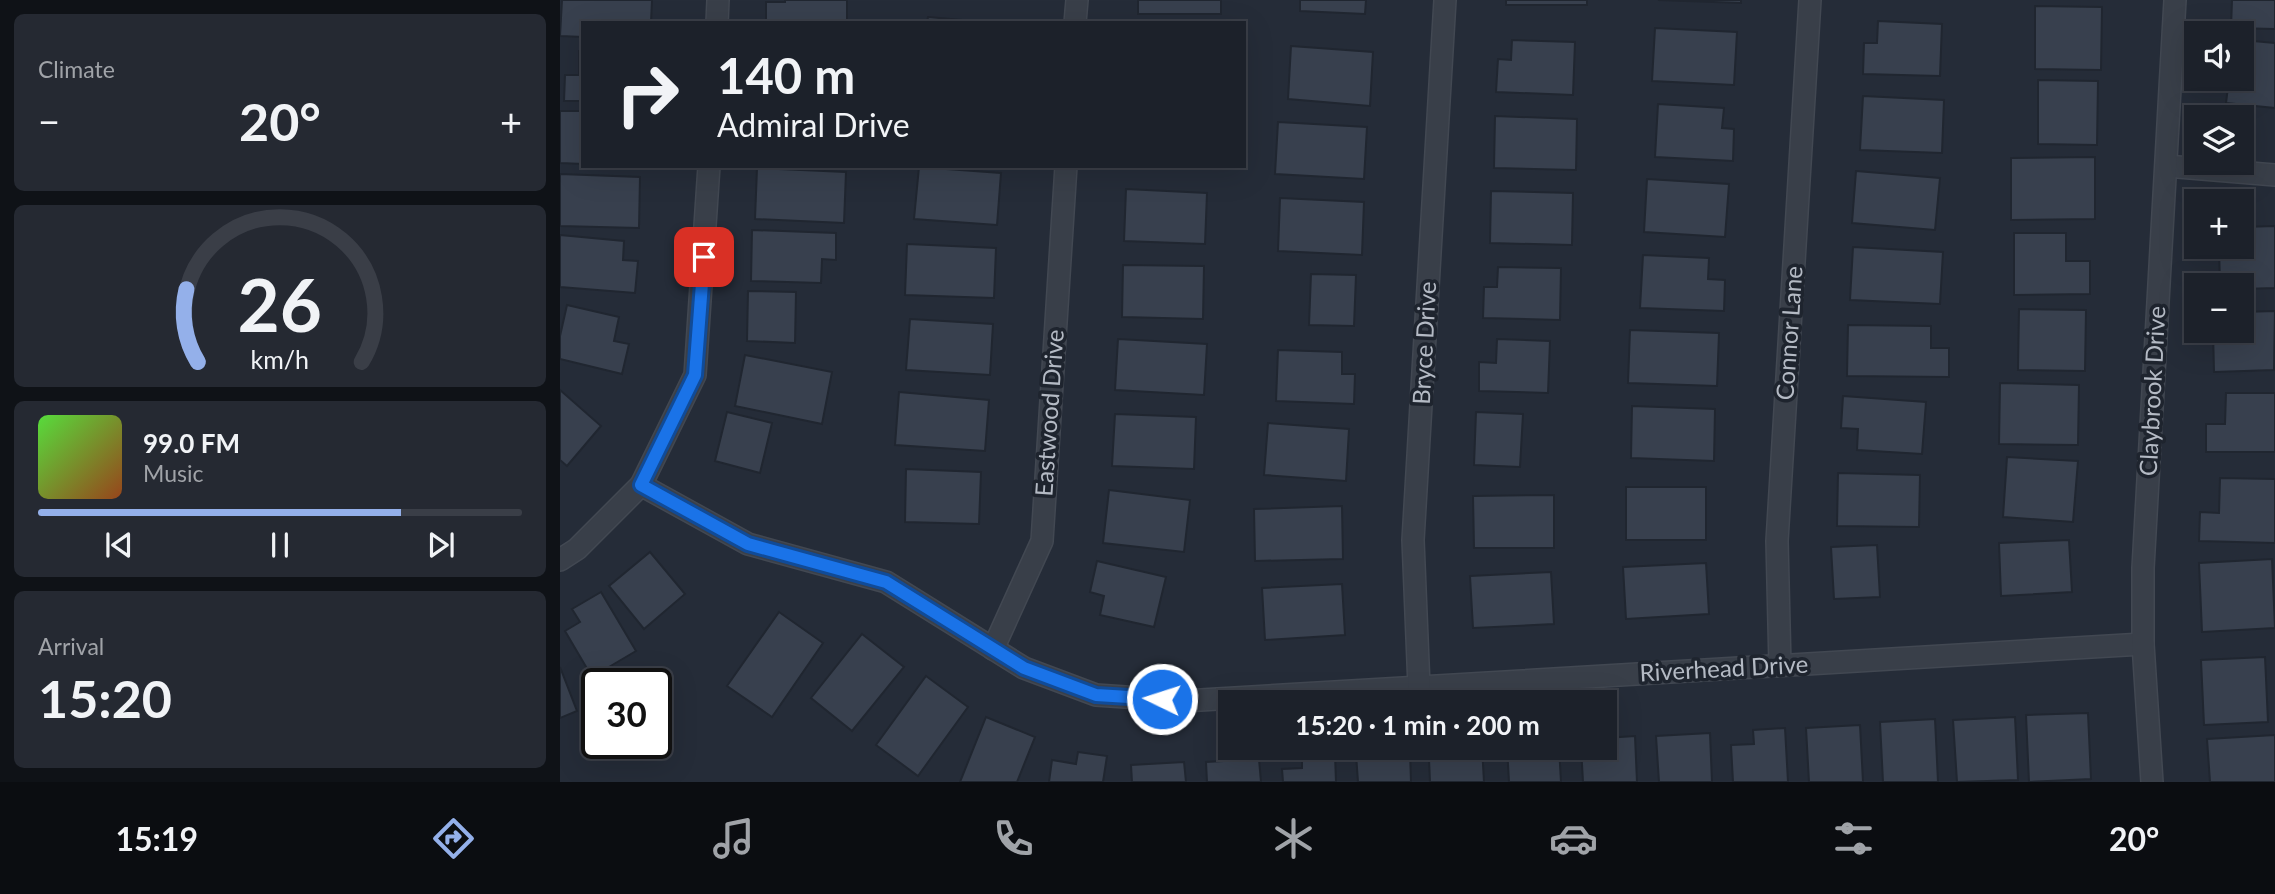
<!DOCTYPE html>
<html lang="en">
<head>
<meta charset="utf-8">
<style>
  :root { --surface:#1c212a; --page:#252932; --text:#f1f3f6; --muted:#a0a3a8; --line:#3a3e47; --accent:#94b0ea }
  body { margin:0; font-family:Lato,sans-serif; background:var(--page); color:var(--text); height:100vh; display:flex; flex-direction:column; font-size:26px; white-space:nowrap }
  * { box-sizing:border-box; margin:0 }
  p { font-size:23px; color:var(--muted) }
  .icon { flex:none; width:38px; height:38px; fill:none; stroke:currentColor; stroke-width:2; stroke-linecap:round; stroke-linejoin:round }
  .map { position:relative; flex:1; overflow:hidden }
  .details { display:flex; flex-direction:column; gap:14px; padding:14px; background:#0f1217; width:560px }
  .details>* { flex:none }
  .guide { position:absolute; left:21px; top:21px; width:665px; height:147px; border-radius:0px; box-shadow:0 7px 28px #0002,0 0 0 2px var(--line); background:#1c212a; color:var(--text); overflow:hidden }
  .tools { position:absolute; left:1624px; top:21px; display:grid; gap:14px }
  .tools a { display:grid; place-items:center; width:70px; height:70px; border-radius:0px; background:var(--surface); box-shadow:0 7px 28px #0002,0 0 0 2px var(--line); font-size:35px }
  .speed { position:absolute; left:21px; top:668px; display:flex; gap:14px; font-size:35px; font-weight:700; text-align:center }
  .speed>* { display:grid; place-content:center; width:91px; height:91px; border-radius:50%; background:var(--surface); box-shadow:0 7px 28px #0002,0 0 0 2px var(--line); line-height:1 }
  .speed .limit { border:4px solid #111; border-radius:10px; background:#fff; color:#111 }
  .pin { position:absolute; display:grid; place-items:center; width:60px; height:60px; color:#fff; margin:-30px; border-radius:14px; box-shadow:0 4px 10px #0006 }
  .me { position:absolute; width:77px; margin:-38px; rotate:274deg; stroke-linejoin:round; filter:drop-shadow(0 0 5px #0008) }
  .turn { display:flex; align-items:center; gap:24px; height:147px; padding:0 21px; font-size:32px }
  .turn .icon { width:91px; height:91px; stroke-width:2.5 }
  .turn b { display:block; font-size:49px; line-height:60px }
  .big { font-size:52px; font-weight:700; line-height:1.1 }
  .details .tile { flex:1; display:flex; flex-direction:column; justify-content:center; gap:10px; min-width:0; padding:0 24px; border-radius:10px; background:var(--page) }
  .details .dial { align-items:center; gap:0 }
  .dial svg { height:182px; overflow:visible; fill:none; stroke:var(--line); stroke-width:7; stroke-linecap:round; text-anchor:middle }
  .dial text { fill:var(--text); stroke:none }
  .song { display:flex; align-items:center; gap:21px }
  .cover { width:84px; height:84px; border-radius:10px; background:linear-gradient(135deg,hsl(110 70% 55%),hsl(20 70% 35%)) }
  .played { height:7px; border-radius:4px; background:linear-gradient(90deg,var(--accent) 75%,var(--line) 75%) }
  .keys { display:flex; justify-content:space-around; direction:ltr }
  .heat { display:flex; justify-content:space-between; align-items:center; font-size:38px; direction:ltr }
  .trip { position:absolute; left:658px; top:690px; width:399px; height:70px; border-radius:0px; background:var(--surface); box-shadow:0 7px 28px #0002,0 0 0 2px var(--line); font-weight:700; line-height:70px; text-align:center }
  .dock { display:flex; height:112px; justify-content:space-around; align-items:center; background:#0b0d11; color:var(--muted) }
  .dock .icon { width:49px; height:49px }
  .dock .current { color:var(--accent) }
  .dock b { font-size:32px; color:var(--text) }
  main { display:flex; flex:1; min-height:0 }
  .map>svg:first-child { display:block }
</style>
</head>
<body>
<main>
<section class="details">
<div class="tile"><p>Climate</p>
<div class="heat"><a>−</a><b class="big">20°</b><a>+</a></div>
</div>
<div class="tile dial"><svg viewBox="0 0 100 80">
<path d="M14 69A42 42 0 1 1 86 69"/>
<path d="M14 69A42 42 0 0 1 9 37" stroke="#94b0ea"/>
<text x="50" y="56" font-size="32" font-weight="700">26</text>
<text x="50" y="72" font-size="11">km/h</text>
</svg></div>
<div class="tile">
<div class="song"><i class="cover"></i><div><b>99.0 FM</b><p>Music</p></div></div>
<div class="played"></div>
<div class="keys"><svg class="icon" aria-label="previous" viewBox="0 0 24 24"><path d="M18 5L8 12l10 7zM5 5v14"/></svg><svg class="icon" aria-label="pause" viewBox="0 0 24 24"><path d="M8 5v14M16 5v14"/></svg><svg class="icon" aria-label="next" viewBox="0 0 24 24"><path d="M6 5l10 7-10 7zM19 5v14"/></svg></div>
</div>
<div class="tile"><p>Arrival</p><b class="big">15:20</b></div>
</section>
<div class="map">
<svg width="1715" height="782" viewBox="0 0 1715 782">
  <rect width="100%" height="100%" fill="#252c38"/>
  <g fill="#38404e" stroke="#202630" stroke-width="2">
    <path d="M2,0H92L91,23H23V37L0,36Z"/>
    <path d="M225,0H287V23H206V2H225Z"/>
    <rect x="578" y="0" width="83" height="14"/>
    <path d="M740,0H806L805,14L740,11Z"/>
    <rect x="946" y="0" width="81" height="5"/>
    <path d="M1098,0H1181V3Z"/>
    <path d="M1672,0H1715V29L1671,28Z"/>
    <path d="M1475,6L1542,7L1541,70L1475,69Z"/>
    <path d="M368,17L436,23H367Z"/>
    <path d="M1318,21L1382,24L1380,76L1303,74L1304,43H1317Z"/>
    <path d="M1095,28L1177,32L1174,85L1092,81Z"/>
    <path d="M952,40L1015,42L1013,95L936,92L938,59L951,60Z"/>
    <path d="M1682,40L1715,43V108L1666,103L1669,79H1682Z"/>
    <path d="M731,46L813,52L810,106L728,99Z"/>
    <path d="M19,51H23V101H4L5,75H19Z"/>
    <path d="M1478,80L1538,81L1537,145L1478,144Z"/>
    <path d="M1303,96L1384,100L1382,153L1300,150Z"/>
    <path d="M1098,104L1164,108L1162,128L1174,129L1173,161L1095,157Z"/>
    <path d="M0,111H23V164L0,163Z"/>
    <path d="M935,116L1017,119L1016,170L934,168Z"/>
    <path d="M718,122L807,127L804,179L715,174Z"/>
    <path d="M1535,157V219L1451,220V158Z"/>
    <path d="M359,167L441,173L437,225L354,219Z"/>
    <path d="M197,168L286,172L284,223L195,219Z"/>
    <path d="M1296,171L1380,178L1375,230L1292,223Z"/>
    <path d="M0,174L80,177L79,228L0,226Z"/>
    <path d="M1087,179L1169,184L1165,237L1084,232Z"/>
    <path d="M566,189L647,193L645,244L564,241Z"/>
    <path d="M931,191L1013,193L1012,245L930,243Z"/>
    <path d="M720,198L804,202L802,255L718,251Z"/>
    <path d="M1715,226V288L1682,289V285H1660L1659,247H1682V227Z"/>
    <path d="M192,230L276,233V260L262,259L261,283L191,281Z"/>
    <path d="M1454,233H1506V261H1530V294L1454,295Z"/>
    <path d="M0,235L64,241L63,260L78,261L75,293L0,287Z"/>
    <path d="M347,244L436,248L434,298L345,295Z"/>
    <path d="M1293,247L1383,252L1380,304L1290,300Z"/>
    <path d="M1083,255L1149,258L1148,279L1165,280L1164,311L1080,308Z"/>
    <path d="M563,265L644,266L643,319L562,317Z"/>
    <path d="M938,267L1001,268L1000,320L923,318L924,287H937Z"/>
    <path d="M751,274L796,275L794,326L749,325Z"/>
    <path d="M188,291L236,292L235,343L187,341Z"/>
    <path d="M7,305L59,317L54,341L69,344L62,374L0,359V336Z"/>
    <path d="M1459,309L1526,310L1525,371L1458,370Z"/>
    <path d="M1715,311L1714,370L1654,372L1653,331H1682V312Z"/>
    <path d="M350,319L433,324L430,375L346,370Z"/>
    <path d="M1288,325L1371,326V348H1389V377L1287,376Z"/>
    <path d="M1070,330L1159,333L1157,386L1068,383Z"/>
    <path d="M558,339L647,344L644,395L555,390Z"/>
    <path d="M937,339L990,341L988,393L919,391V362L936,363Z"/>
    <path d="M718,350L782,352V374H795L794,404L716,401Z"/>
    <path d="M185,355L272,372L262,424L175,406Z"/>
    <path d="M1440,383L1519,385L1518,445L1439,444Z"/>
    <path d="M0,390L41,426L7,466L0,460Z"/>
    <path d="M339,392L429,400L425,451L335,445Z"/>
    <path d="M1666,393H1715V452H1646V424H1665Z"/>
    <path d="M1283,396L1366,402L1362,454L1297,450L1298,429L1281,428Z"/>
    <path d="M1072,406L1155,409L1154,461L1071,458Z"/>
    <path d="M167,412L212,423L200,473L155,461Z"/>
    <path d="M916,412L963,414L960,467L914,465Z"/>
    <path d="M555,414L636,417L634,469L552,466Z"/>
    <path d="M708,423L789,429L786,481L704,475Z"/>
    <path d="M1447,457L1518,461L1513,522L1443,517Z"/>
    <path d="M346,469L421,472L419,524L345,522Z"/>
    <path d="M1278,473L1360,475L1359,527L1277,526Z"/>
    <path d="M1660,478L1715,479V543L1639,541L1640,512L1659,513Z"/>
    <rect x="1066" y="487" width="80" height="53"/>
    <path d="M549,490L630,500L624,552L543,543Z"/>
    <path d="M994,495V548H914L913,496Z"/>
    <path d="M782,506L783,559L695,561L694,509Z"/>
    <path d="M1509,540L1512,592L1441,596L1439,543Z"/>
    <path d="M1317,545L1320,597L1274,599L1271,547Z"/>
    <path d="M90,552L125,594L84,629L49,586Z"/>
    <path d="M1712,559L1715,628L1642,632L1639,563Z"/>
    <path d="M537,561L606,577L594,627L540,615L544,596L530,592Z"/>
    <path d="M1146,563L1149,614L1066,619L1063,567Z"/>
    <path d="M991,572L994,624L913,628L910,576Z"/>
    <path d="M782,584L785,635L705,640L702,588Z"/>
    <path d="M41,592L76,651L32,677L5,631L20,622L12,609Z"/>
    <path d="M219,612L263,643L212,717L167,686Z"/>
    <path d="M302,634L344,667L292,731L251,698Z"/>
    <path d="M1705,657L1708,722L1644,725L1641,660Z"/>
    <path d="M0,667L17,711L0,718Z"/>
    <path d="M366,676L408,707L358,776L316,745Z"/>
    <path d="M1528,713L1531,779L1469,782L1466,715Z"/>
    <path d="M426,717L475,737L457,782H400Z"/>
    <path d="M1455,717L1458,780L1397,782L1393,720Z"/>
    <path d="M1375,719L1378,782H1323L1320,722Z"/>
    <path d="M1300,725L1303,782H1249L1246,728Z"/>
    <path d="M1225,728L1228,782H1173L1171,745L1194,744L1193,730Z"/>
    <path d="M1150,733L1152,782H1099L1096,736Z"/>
    <path d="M1715,735V782H1650L1647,739Z"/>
    <path d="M1075,736L1077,782H1023L1021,747H1045V738Z"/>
    <path d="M887,747H922L924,782H870L869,759L888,758Z"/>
    <path d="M947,747H999L1001,782H949Z"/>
    <path d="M850,751L851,782H798L796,754Z"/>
    <path d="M518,752L547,756L543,782H489L492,760L516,764Z"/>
    <path d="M775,754L776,782H723L722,769L742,768V756Z"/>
    <path d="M699,759L701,782H647L646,762Z"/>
    <path d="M624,762L626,782H572L571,765Z"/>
  </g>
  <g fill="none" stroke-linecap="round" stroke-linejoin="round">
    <g stroke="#424852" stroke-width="24">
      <g id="street">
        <path d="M157,23L158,0"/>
        <path d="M515,23L517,0"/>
        <path d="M1606,166L1715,175"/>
        <path d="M81,485L188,544L326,582L464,668L536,695L624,701L1583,644"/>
        <path d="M0,560L17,549L81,485L135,375L149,166"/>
        <path d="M433,649L482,541L506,166"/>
        <path d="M1220,666L1217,541L1250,0"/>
        <path d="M859,687L853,540L885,0"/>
        <path d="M1592,782L1583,644V568L1615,0"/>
      </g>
    </g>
    <use href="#street" stroke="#393f49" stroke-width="21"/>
  </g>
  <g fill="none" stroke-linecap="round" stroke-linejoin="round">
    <g stroke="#114b97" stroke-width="18">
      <path id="route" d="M144,257L135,375L81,485L188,544L326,582L464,668L536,695L602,699"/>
    </g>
    <use href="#route" stroke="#1a73e8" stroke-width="12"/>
  </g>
  <g text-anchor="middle" stroke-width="7" stroke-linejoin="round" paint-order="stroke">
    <g font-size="24" fill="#b4bac4" stroke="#1e242e">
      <text transform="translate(1230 333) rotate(-86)" y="8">Connor Lane</text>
      <text transform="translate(865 343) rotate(-87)" y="8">Bryce Drive</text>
      <text transform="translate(1593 391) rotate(-87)" y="8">Claybrook Drive</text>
      <text transform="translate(490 413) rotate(-86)" y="8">Eastwood Drive</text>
      <text transform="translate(1164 669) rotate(-3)" y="8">Riverhead Drive</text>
    </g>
  </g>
</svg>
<div class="tools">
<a><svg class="icon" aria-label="sound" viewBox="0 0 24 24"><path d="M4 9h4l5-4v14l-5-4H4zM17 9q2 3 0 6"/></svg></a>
<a><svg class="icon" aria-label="layers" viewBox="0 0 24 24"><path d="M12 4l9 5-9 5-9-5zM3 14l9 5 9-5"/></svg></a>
<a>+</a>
<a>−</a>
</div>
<div class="speed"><div class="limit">30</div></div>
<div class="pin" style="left:144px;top:257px;background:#d93025"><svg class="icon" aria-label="arrive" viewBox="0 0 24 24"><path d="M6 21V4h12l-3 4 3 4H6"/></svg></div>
<svg class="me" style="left:602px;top:699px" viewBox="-20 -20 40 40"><circle r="17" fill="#1a73e8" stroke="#fff" stroke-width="3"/><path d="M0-11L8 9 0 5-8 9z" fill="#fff"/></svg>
<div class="trip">15:20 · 1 min · 200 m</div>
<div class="guide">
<div class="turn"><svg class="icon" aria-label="right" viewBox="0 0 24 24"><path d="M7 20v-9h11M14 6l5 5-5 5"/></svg><div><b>140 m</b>Admiral Drive</div></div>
</div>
</div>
</main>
<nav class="dock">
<b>15:19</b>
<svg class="icon current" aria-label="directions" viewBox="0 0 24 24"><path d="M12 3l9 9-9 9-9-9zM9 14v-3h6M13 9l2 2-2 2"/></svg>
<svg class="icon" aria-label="music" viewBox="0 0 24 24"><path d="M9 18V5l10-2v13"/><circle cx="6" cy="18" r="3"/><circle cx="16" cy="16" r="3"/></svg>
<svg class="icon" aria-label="phone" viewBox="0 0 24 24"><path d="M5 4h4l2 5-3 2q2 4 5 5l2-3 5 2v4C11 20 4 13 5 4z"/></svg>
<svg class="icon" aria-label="climate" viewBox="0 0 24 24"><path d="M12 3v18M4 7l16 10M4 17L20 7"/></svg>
<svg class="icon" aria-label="car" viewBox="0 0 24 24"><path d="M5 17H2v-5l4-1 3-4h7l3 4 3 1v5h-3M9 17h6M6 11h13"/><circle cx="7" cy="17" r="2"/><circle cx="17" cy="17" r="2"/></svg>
<svg class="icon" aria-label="filters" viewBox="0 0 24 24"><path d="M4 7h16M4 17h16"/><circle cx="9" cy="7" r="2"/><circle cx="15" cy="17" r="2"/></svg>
<b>20°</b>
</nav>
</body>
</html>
